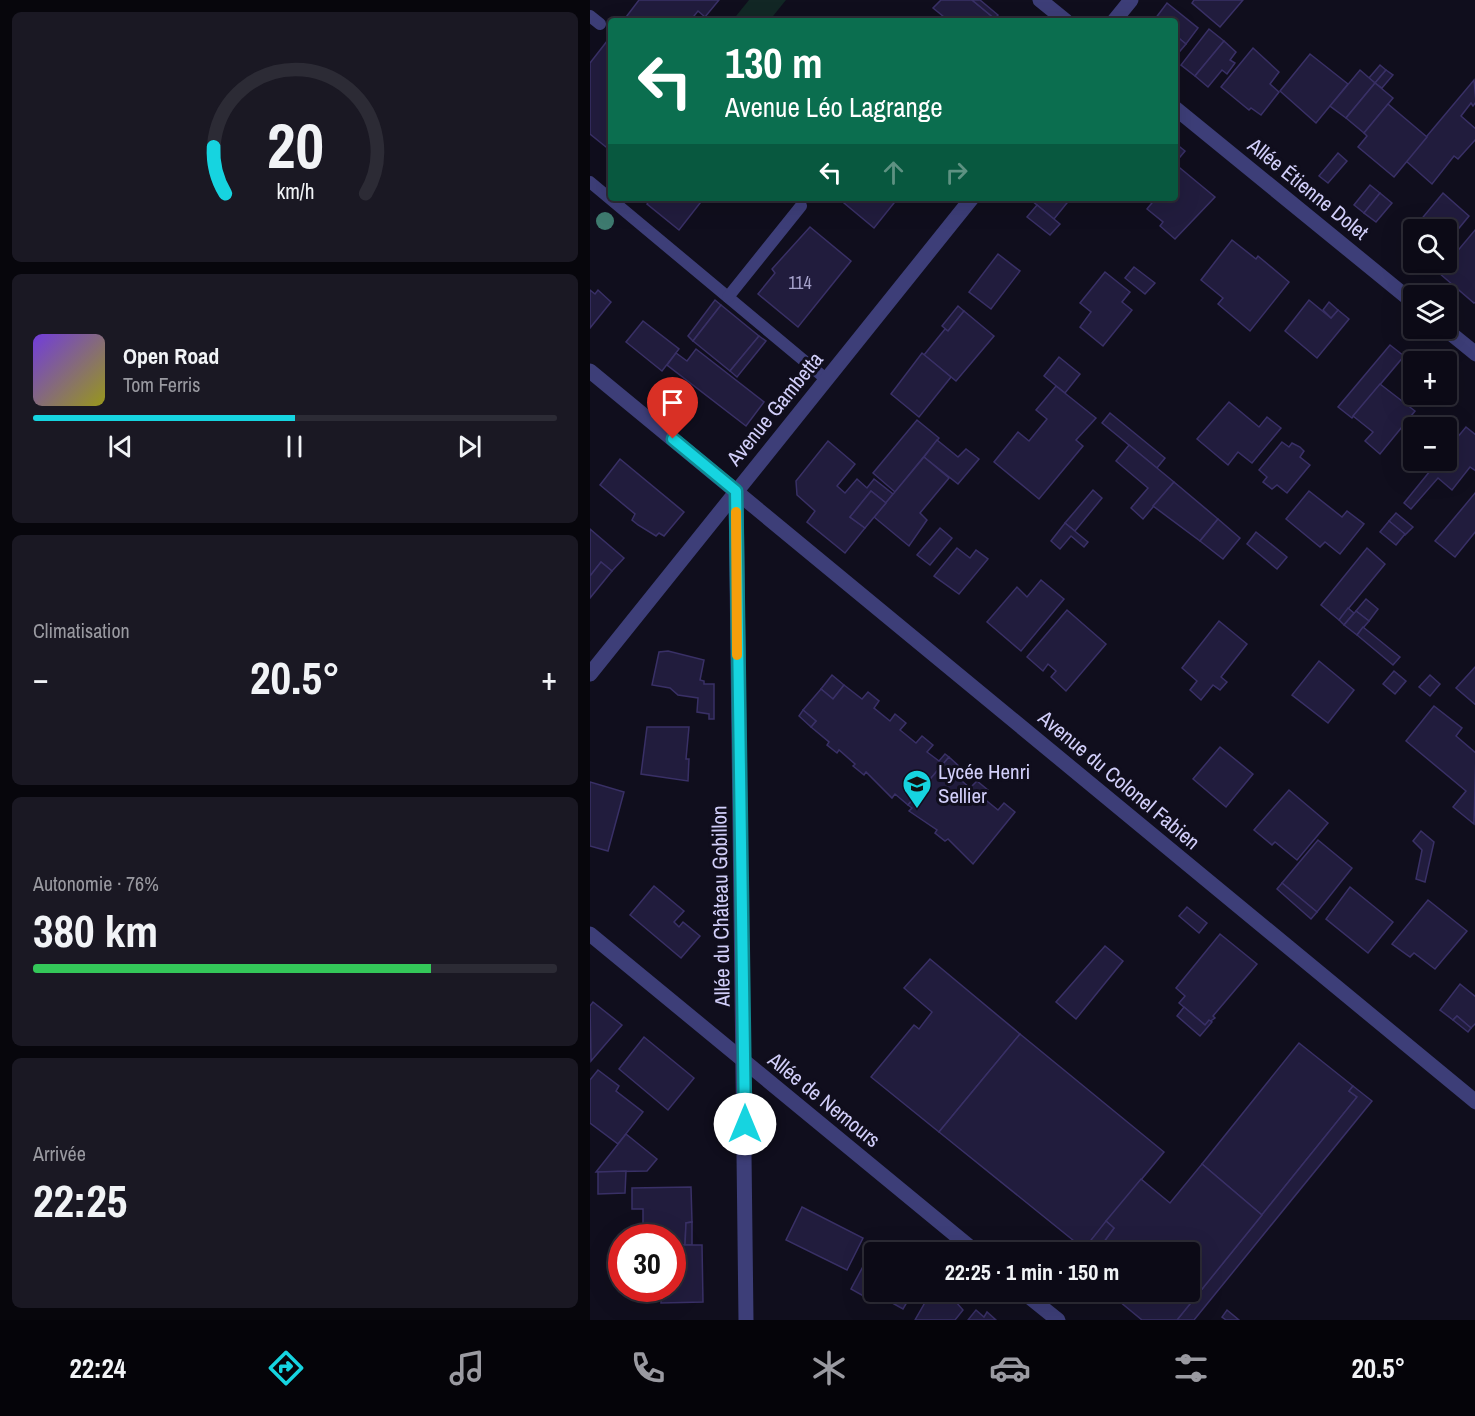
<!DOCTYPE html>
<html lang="fr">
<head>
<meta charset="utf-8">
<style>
  :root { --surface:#0c0a16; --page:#1a1823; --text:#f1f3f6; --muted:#9a9aa1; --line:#2c2b35; --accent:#16d4e0 }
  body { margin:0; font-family:"Archivo Narrow",sans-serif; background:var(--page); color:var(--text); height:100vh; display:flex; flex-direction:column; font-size:22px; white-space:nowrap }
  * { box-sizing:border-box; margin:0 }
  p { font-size:20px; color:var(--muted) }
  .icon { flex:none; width:33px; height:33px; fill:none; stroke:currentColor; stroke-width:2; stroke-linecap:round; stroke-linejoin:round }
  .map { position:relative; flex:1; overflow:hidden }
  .sheet { display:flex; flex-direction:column; gap:12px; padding:12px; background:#07060c; width:590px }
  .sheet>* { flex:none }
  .top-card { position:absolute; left:18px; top:18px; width:570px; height:183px; border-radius:6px; box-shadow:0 6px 24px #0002,0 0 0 2px var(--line); background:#0b6e4f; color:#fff; overflow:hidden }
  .fabs { position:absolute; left:813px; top:219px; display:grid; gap:12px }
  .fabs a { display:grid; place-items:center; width:54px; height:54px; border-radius:6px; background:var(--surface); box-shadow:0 6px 24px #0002,0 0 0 2px var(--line); font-size:30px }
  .speed { position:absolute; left:18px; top:1224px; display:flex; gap:12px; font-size:30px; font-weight:700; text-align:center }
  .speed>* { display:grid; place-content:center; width:78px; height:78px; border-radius:50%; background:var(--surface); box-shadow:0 6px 24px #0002,0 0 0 2px var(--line); line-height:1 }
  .speed .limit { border:9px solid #d22; background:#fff; color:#111 }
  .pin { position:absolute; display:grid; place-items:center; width:51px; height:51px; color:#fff; margin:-62px -26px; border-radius:50% 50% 50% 0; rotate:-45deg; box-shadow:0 0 6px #0007 }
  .pin .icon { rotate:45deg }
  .me { position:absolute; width:66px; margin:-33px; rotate:0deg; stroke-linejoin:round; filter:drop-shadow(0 0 4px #0008) }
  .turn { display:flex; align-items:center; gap:21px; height:126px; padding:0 18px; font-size:27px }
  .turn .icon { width:78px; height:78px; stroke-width:2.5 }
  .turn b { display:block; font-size:42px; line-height:51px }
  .lanes { display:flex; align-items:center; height:57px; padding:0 18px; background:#0003; justify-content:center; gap:30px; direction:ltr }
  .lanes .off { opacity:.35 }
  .big { font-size:45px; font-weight:800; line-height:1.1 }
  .sheet .widget { flex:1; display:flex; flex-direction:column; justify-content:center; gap:9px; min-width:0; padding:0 21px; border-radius:9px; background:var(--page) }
  .sheet .dial { align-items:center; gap:0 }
  .dial svg { height:156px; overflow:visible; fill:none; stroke:var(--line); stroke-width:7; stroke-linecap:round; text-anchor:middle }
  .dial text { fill:var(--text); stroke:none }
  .song { display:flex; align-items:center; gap:18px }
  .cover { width:72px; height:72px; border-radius:9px; background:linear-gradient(135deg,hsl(260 70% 55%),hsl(60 70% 35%)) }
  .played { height:6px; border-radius:3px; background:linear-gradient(90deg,var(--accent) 50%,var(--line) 50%) }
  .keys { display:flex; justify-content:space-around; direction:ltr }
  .heat { display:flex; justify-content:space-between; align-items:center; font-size:33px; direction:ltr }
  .charge { height:9px; border-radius:4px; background:linear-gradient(90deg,#34c759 76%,var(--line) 0) }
  .trip { position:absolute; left:274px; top:1242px; width:336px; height:60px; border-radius:6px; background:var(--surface); box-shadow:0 6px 24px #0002,0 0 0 2px var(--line); font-weight:800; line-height:60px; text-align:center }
  .tab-bar { display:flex; height:96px; justify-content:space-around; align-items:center; background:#050409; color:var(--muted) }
  .tab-bar .icon { width:42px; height:42px }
  .tab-bar .selected { color:var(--accent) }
  .tab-bar b { font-size:27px; color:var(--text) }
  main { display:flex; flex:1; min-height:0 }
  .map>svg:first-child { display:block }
</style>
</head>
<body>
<main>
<section class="sheet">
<div class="widget dial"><svg viewBox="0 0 100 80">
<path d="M14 69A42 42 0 1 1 86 69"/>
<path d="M14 69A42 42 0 0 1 8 45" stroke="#16d4e0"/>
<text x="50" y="56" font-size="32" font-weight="700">20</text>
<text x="50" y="72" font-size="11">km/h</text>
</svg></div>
<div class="widget">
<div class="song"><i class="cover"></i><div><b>Open Road</b><p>Tom Ferris</p></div></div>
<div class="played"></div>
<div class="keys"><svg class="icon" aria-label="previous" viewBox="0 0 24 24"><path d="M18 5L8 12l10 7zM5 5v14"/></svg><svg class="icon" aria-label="pause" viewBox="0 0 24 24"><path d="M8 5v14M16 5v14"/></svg><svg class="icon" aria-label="next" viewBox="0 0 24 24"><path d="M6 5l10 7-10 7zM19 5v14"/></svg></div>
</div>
<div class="widget"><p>Climatisation</p>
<div class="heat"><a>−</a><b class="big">20.5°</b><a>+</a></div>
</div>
<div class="widget"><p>Autonomie · 76%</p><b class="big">380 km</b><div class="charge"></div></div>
<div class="widget"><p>Arrivée</p><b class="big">22:25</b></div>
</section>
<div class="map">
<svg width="886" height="1320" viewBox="0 0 886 1320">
  <rect width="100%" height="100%" fill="#100e1d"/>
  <path fill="#122725" d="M159,0H196L179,21H142Z"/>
  <g fill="#211c3d" stroke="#393066" stroke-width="1.5">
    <path d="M49,0H129L115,17L108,11L100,21H33Z"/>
    <path d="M351,0H382L405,19L359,21L343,8Z"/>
    <path d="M382,0H390L408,15L405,19Z"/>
    <path d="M604,0H653L630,27L602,3Z"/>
    <path d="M577,3L608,28L596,44L585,35V21L565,19Z"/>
    <path d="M619,29L634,41L605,76L591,65Z"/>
    <path d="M585,35L596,44L585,57Z"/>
    <path d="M21,36V151L0,134V63Z"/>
    <path d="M634,41L646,52L640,60L645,63L637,74L632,70L618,87L605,76Z"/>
    <path d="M663,48L689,72L680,84L689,92L671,115L661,108L659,110L631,87Z"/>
    <path d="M720,54L758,84L726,123L690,91Z"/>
    <path d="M790,65L796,70L785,83L779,78Z"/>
    <path d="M770,70L785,83L756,118L740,106Z"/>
    <path d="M796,70L803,75L792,88L785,83Z"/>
    <path d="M884,80L886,102L883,106L881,103L871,116L886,129V139L868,159L864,156L842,184L816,161Z"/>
    <path d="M785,83L803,98L774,133L756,118Z"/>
    <path d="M798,104L837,137L804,177L768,147L777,136L774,133Z"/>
    <path d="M585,143L595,151L585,163Z"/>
    <path d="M748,153L757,161L738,183L729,176Z"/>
    <path d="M590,168L625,197L585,239L570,226L573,222L557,209L566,198H585V175Z"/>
    <path d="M780,185L790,193L774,213L764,205Z"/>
    <path d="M790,193L802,203L786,222L774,213Z"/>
    <path d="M853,193L879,216L856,244V230L824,228Z"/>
    <path d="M61,198H114L89,230L57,204Z"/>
    <path d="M248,198H308L284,228Z"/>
    <path d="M442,198H481L464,219L441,200Z"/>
    <path d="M447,205L470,224L460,235L437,217Z"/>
    <path d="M220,227L261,261L208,327L168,294L185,273L182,269Z"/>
    <path d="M886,229V302L884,303L849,273Z"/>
    <path d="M642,240L666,259L668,256L699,282L660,331L628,304L633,298L611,280Z"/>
    <path d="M408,254L430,271L401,309L379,292Z"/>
    <path d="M544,267L565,283L555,294L535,278Z"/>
    <path d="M515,272L540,292L532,302L542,310L513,346L490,327L501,312L490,303Z"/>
    <path d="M0,290L5,294L8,290L21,302L0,328Z"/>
    <path d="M125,300L131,305L103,341L98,336Z"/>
    <path d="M719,300L741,318L748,310L759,319L727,358L695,331Z"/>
    <path d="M739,302L748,310L741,318L733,310Z"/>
    <path d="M131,305L169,336L140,371L103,341Z"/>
    <path d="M368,306L374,311L358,331L352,326Z"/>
    <path d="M374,311L404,336L366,381L334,355L355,329L358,331Z"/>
    <path d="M53,321L89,349L72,371L36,342Z"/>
    <path d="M169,336L176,341L147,377L140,371Z"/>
    <path d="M800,345L814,356L762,418L748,407Z"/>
    <path d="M106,349L174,402L156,426L77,365L86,353L97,361Z"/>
    <path d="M332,353L361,377L329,417L301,394Z"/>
    <path d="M469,357L490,374L475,393L454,376Z"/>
    <path d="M790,384L825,411L790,454L775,441L783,432L763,416Z"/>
    <path d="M466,386L506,418L486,440L493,446L449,499L404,462L428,432L439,441L457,419L446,410Z"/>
    <path d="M639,402L669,427L677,417L691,428L662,463L648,452L638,465L607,439Z"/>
    <path d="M520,413L575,458L567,468L512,423Z"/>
    <path d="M327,420L349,438L305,492L283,473Z"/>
    <path d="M876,427L886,435V471L880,467L862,490L848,478L821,509L814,503L849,460H856V451Z"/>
    <path d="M347,440L368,457L376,449L389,459L368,484L334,457Z"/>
    <path d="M238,441L265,464L247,486L255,493L267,479L277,488L284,479L303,494L296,503L281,491L260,517L275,528L255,553L217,522L225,511L207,495L206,481Z"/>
    <path d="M692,442L699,447L702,443L710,447L714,451L710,457L720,465L697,493L687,485L682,489L673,482L677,477L669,470Z"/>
    <path d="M539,445L584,482L553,519L541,508L558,488L526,461Z"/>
    <path d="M334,457L359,478L330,513L337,520L319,546L284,517Z"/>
    <path d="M30,459L94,512L74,536L69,533L66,536L48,525L42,520L45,514L10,485Z"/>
    <path d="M584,482L628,519L610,541L563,506Z"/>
    <path d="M503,490L512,498L485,531L475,523Z"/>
    <path d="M281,491L296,503L275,528L260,517Z"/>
    <path d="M719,491L752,517L757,511L774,524L750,554L735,542L730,547L696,519Z"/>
    <path d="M886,492V531L865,557L845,541Z"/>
    <path d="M806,513L823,527L815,535L799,521Z"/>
    <path d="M628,519L650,538L633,559L610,541Z"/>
    <path d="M799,521L815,534L806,545L790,532Z"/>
    <path d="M475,523L498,542L494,547L481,536L470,549L461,541Z"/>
    <path d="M350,528L362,538L340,565L327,555Z"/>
    <path d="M0,529L34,558L22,571L11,562L0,576Z"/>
    <path d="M666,532L697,557L687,569L657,544Z"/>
    <path d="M367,548L380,558L386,550L398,559L369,594L344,576Z"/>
    <path d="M777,548L795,564L749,620L731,605Z"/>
    <path d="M11,562L22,571L0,598V576Z"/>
    <path d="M451,580L474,599L431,651L397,622L427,587L437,597Z"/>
    <path d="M776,599L788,609L779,621L766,611Z"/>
    <path d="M758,608L764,613L754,625L749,620Z"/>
    <path d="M477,610L516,644L476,691L461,677L466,671L458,664L453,671L437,657Z"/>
    <path d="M766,611L779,621L767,635L754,625Z"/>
    <path d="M629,621L657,644L631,677L637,682L630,690L623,685L611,700L600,690L607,681L592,668Z"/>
    <path d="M773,627L810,657L803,665L767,635Z"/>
    <path d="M78,651L114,660L110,680L114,681V684H124V719H119V714L107,712L108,698L88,695L80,688L62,685L69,652Z"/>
    <path d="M729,661L764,690L738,723L702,695Z"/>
    <path d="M886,666V705L866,688Z"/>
    <path d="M804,671L816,681L805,694L793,684Z"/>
    <path d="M242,675L254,685L243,699L231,689Z"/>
    <path d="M840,675L850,684L840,696L829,687Z"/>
    <path d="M254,685L272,699L278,692L289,701L284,708L300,721L305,714L316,723L310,730L326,743L332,736L343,745L337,752L349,761L355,754L359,757L318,805L305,794L302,798L276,772L274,775L263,766L265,764L249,750L247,753L237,745L239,742L221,727L226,721L213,710L231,689L243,699Z"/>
    <path d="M844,706L872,728L866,736L886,753L884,824L863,807L876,791L816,741Z"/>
    <path d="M213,710L226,721L221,727L209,716Z"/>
    <path d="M57,727H99L96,759H99L98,781L51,774Z"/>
    <path d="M630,747L663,774L636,807L603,779Z"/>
    <path d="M359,757L371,768L365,775L380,788L387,781L398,790L392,797L408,810L414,803L425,812L383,864L358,839L355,841L345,833L347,830L319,811L322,808L318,805Z"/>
    <path d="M0,782L34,792L18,851L0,846Z"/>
    <path d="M699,790L738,823L707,860L685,842L682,845L664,830Z"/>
    <path d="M831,831L844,842L835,882L826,879L832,850L823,841Z"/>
    <path d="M728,840L762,868L727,912L692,883Z"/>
    <path d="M692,883L727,912L721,919L687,889Z"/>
    <path d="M64,886L94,911L84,922L89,927L93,922L110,936L91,958L40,915Z"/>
    <path d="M760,887L803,922L778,953L736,919Z"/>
    <path d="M838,900L877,931L845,969L824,953L820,957L802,944Z"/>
    <path d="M597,907L617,923L609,933L589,916Z"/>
    <path d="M630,934L667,964L623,1016L625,1018L615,1025L589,1003L595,996L586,988Z"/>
    <path d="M515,946L533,961L486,1019L466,1002Z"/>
    <path d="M340,959L430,1034L349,1132L281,1077L324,1025L329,1029L342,1012L314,988Z"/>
    <path d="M870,984L886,997V1023L881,1028L867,1016L863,1020L850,1010Z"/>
    <path d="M3,1002L32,1025L1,1061L0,1006Z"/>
    <path d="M594,1007L615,1025L619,1020L622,1022L610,1036L587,1016Z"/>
    <path d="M867,1016L881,1028L878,1032L863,1020Z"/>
    <path d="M430,1034L574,1152L494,1249L349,1132Z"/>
    <path d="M54,1037L104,1078L78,1110L29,1069Z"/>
    <path d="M709,1043L763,1086L759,1091L767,1097L672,1215L612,1164Z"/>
    <path d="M8,1070L29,1086L26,1091L53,1112L28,1144L0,1123V1080Z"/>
    <path d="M763,1086L782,1101L604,1320H587L767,1097L759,1091Z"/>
    <path d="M36,1134L67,1159L57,1171L6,1172Z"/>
    <path d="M612,1164L672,1215L587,1320H552L518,1292H600V1252H524L513,1243L524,1228L516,1221L551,1179L580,1203Z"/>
    <path d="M36,1171L35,1193L8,1194V1172Z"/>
    <path d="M101,1187L102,1222L96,1223L95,1245H82V1238H53V1209H42V1188Z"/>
    <path d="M212,1207L273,1238L257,1270L196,1240Z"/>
    <path d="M516,1221L524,1228L513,1243L524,1252H498L494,1249Z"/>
    <path d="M102,1222V1245H95L96,1223Z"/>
    <path d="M82,1245H112L113,1302L71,1303V1288H82Z"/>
    <path d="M277,1259L285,1263V1292H323L313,1309L288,1295L284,1302L261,1289Z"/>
    <path d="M341,1292H360L359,1294L373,1310L365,1320H325Z"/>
    <path d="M386,1310L394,1317L397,1312L406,1320H378Z"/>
    <path d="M637,1310L649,1320H636L632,1317Z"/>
  </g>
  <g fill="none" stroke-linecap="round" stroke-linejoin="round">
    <g stroke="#3d3e78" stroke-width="12">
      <path d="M0,16L10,24"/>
      <path d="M0,182L236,379"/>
      <path d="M138,297L211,206"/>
    </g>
    <g stroke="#3d3e78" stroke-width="15">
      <path d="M450,0L476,21"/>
      <path d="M524,21L541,0"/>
      <path d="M585,108L824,303"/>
      <path d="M854,328L886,354"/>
      <path d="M0,371L886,1102"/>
      <path d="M146,491L156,1320"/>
      <path d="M0,674L382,198"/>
      <path d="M0,934L386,1252"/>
      <path d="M433,1292L468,1320"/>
    </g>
  </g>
  <circle fill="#3e7a6f" cx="15" cy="221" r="9"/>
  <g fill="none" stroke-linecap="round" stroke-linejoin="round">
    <g stroke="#0e8a92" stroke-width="15">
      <path id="route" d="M83,439L146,491L155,1124"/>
    </g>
    <use href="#route" stroke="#16d4e0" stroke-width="10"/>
    <path stroke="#f59e0b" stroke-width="10" d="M146,512L147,655"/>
  </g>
  <defs>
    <g id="school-pin" transform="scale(1.5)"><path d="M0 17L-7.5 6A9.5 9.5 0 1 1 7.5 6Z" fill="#16d4e0" stroke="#100e1d"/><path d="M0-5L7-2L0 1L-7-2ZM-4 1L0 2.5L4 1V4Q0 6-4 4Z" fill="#111"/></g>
  </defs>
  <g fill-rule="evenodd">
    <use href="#school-pin" x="327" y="784"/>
  </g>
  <g text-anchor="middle" stroke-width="6" stroke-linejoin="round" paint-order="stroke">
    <g font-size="18" fill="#a6a2cb">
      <text x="210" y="289">114</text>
    </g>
    <g font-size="21" fill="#d2cffa" stroke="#100e1d">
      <text transform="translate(718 189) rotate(39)" y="7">Allée Étienne Dolet</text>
      <text transform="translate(185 409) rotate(-51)" y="7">Avenue Gambetta</text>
      <text transform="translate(529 780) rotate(40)" y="7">Avenue du Colonel Fabien</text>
      <text transform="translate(131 906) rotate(-91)" y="7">Allée du Château Gobillon</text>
      <text transform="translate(234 1100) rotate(39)" y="7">Allée de Nemours</text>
    </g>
    <g font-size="21" fill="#d2cffa" stroke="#100e1d" text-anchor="start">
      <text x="348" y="779">Lycée Henri<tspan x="348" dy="24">Sellier</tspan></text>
    </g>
  </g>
</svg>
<div class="fabs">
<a><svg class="icon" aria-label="search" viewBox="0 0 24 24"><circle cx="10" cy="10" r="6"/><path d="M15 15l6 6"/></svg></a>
<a><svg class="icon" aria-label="layers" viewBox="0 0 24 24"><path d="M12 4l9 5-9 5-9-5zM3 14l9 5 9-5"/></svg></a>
<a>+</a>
<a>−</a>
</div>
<div class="speed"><div class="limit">30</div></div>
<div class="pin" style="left:83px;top:439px;background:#d93025"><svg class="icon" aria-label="arrive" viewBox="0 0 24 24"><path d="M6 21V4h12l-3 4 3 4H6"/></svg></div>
<svg class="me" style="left:155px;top:1124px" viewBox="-20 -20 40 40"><circle r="19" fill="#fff"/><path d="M0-13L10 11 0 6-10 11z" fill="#16d4e0"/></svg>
<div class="trip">22:25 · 1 min · 150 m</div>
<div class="top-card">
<div class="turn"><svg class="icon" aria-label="left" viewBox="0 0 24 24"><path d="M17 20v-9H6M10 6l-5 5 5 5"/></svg><div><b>130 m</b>Avenue Léo Lagrange</div></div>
<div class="lanes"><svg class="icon" aria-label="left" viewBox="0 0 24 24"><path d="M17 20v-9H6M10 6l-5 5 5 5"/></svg><svg class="icon off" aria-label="ahead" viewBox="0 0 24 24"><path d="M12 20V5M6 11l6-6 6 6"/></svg><svg class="icon off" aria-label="right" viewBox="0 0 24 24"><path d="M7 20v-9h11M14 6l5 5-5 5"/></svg></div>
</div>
</div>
</main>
<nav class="tab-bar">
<b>22:24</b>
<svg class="icon selected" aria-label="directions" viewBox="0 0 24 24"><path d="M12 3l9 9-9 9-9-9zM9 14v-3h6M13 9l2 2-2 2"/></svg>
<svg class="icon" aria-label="music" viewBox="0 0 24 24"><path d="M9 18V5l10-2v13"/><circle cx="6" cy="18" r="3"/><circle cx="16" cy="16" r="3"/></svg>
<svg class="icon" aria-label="phone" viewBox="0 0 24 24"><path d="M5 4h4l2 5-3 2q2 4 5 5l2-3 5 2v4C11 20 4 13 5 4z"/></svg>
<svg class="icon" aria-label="climate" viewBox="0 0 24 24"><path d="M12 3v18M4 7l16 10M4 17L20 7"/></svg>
<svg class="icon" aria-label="car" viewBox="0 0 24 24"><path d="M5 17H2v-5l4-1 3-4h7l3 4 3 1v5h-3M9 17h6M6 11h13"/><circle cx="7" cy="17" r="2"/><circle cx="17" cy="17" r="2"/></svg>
<svg class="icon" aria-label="filters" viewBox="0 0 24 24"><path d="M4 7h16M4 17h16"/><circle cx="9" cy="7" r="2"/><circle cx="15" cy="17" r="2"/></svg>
<b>20.5°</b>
</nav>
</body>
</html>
